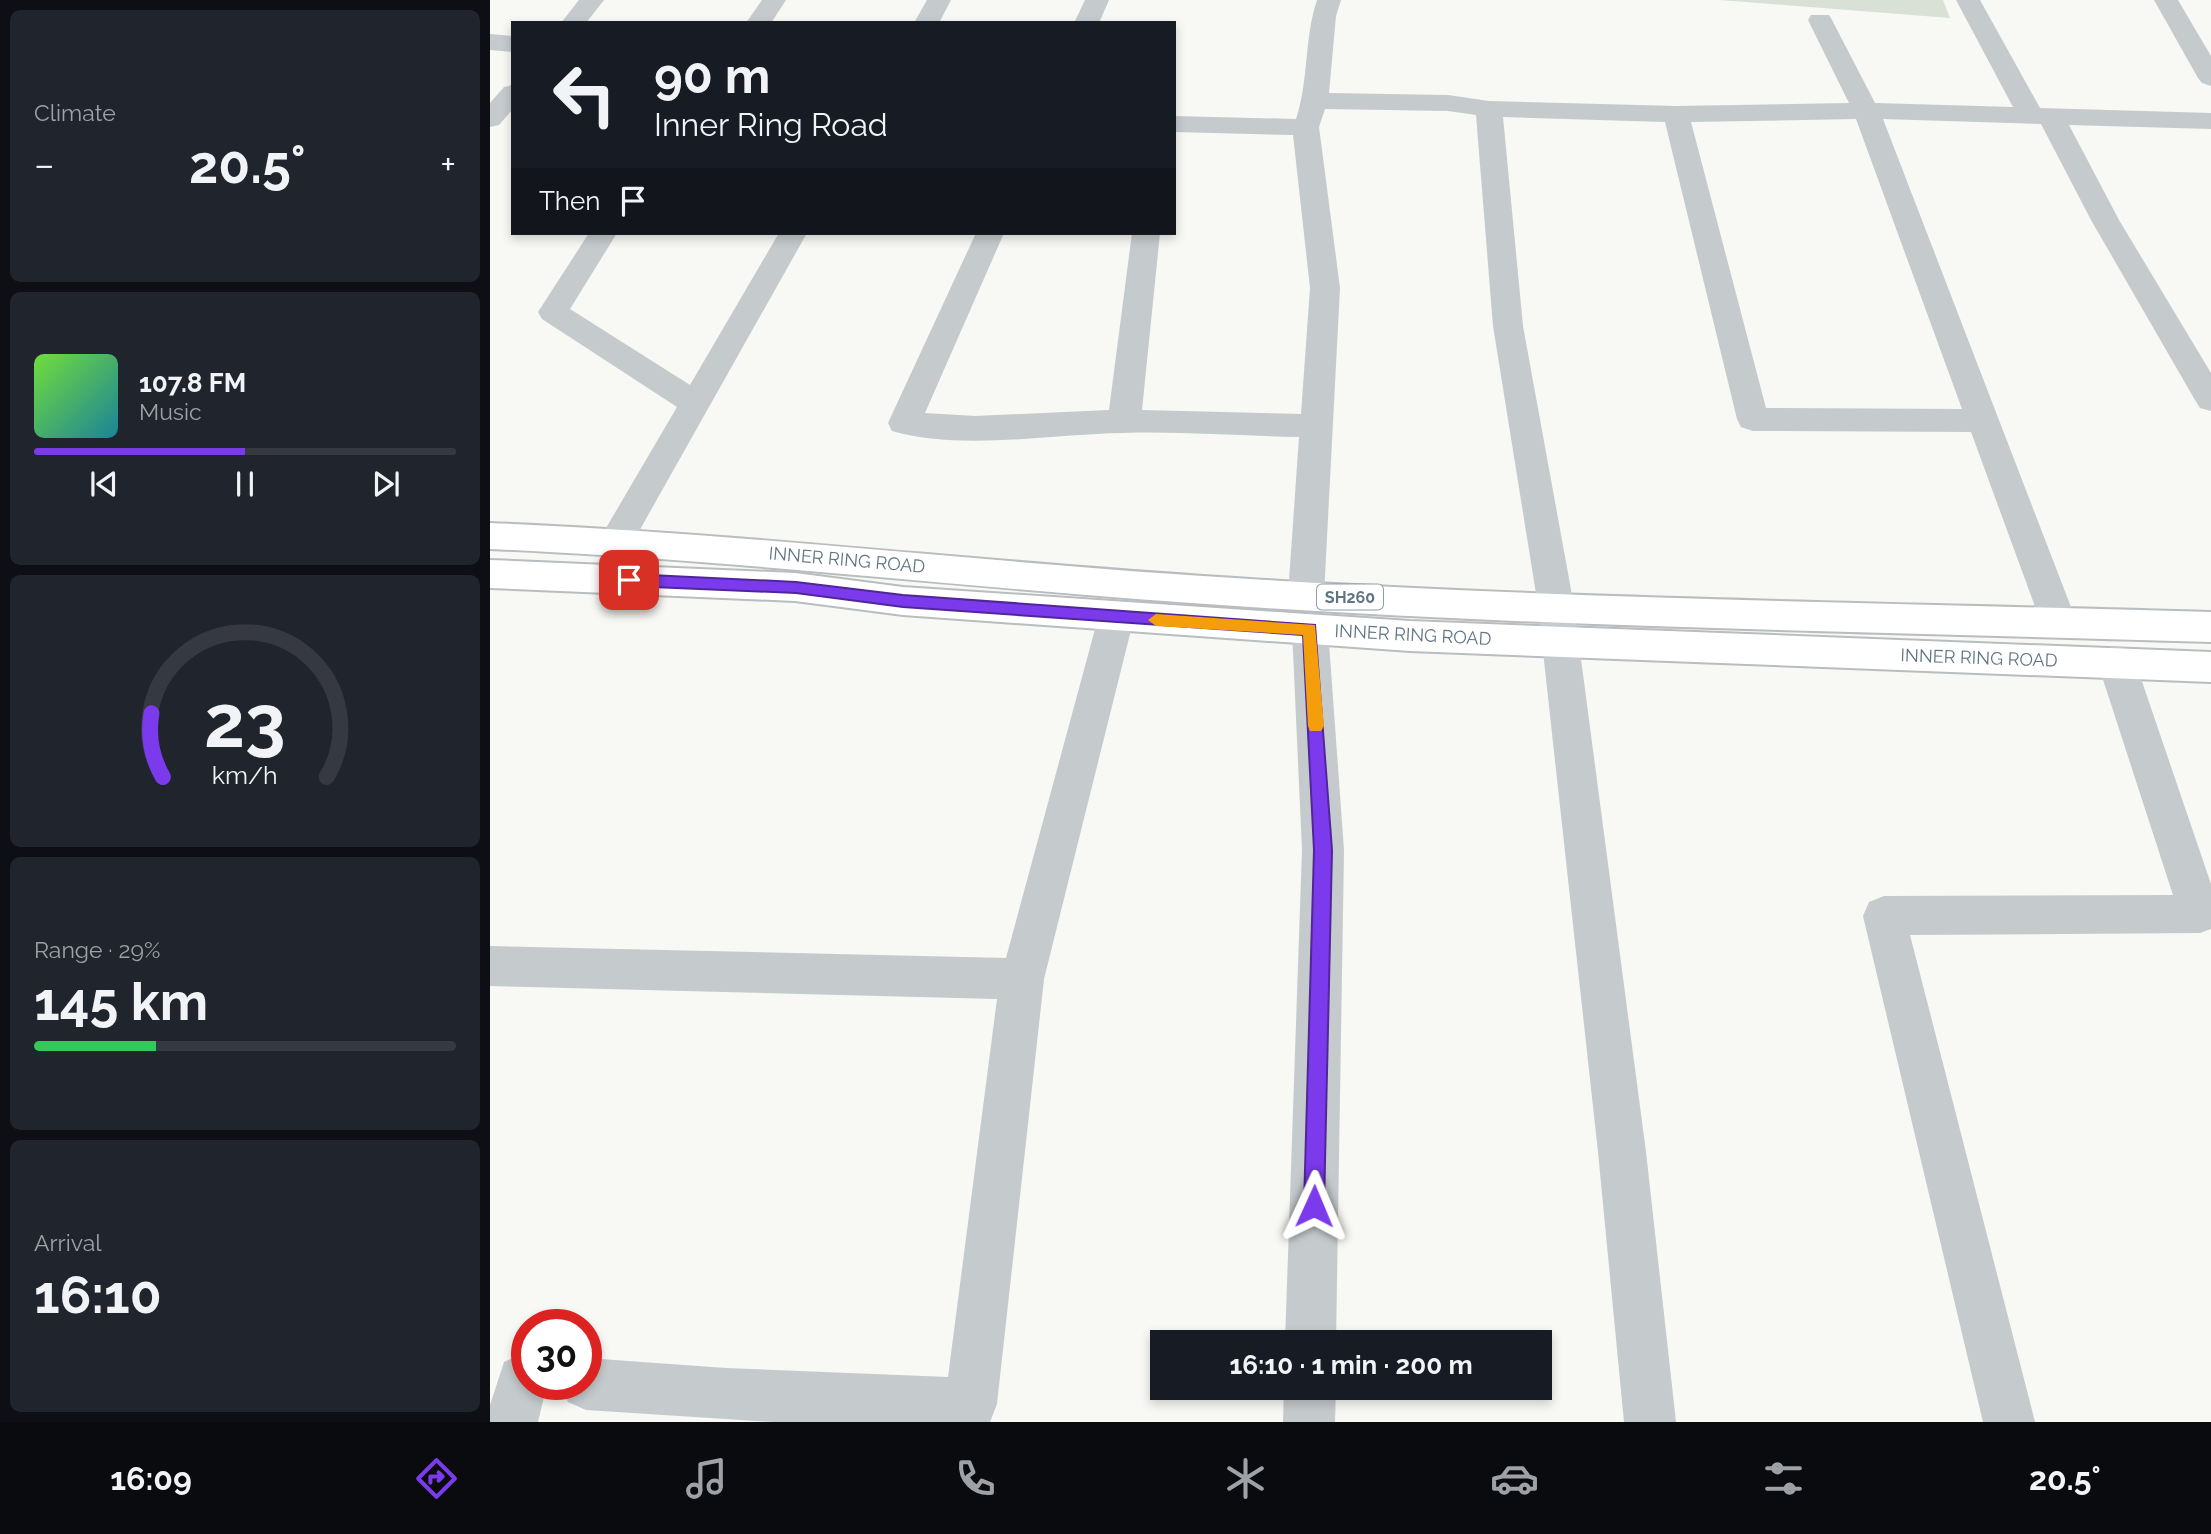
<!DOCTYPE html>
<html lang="en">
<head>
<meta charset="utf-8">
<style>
  :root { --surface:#171b24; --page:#20242c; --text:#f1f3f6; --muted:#9ea1a6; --line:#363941; --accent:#7c3aed }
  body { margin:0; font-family:Raleway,sans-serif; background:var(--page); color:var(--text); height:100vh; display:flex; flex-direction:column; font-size:26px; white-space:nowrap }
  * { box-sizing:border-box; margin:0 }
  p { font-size:23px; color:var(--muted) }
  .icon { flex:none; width:38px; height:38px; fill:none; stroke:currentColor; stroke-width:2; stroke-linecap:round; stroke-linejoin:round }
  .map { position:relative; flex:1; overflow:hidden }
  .sheet { display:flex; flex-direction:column; gap:10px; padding:10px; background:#0d0f14; width:490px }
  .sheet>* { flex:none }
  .banner { position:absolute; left:21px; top:21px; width:665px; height:214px; border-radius:0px; box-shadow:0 4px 10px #0003; background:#171b24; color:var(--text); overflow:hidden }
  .speed { position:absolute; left:21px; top:1309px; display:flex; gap:14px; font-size:35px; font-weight:700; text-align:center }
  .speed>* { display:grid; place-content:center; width:91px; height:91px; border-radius:50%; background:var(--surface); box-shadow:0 4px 10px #0003; line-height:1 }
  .speed .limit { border:10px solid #d22; background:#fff; color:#111 }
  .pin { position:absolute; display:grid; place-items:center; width:60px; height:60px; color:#fff; margin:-30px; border-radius:14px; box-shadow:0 4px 10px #0006 }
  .me { position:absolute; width:77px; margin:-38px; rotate:1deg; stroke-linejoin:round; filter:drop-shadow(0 0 5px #0008) }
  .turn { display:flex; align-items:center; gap:24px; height:147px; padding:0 28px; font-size:32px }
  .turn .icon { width:91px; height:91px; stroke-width:2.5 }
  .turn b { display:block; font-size:49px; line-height:60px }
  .then { display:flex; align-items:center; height:66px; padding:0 28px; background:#0003; gap:14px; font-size:26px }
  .big { font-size:52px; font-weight:700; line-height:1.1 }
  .sheet .card { flex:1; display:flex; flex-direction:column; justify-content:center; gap:10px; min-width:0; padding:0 24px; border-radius:10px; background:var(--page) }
  .sheet .dial { align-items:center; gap:0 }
  .dial svg { height:182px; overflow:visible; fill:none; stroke:var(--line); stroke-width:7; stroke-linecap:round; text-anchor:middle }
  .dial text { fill:var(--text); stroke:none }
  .song { display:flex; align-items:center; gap:21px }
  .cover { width:84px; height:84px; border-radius:10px; background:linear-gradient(135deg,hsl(100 70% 55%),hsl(190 70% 35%)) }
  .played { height:7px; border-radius:4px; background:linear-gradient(90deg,var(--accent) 50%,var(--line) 50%) }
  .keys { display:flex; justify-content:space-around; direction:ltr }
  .heat { display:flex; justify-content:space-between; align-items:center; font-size:38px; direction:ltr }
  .charge { height:10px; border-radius:5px; background:linear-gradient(90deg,#34c759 29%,var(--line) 0) }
  .trip { position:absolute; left:660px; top:1330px; width:402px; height:70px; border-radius:0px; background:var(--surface); box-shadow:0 4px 10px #0003; font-weight:700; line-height:70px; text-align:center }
  .dock { display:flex; height:112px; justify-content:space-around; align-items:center; background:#090b0e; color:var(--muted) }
  .dock .icon { width:49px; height:49px }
  .dock .on { color:var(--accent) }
  .dock b { font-size:32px; color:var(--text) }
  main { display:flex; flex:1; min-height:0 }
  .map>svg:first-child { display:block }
</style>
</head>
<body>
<main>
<section class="sheet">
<div class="card"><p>Climate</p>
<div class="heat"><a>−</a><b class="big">20.5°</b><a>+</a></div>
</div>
<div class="card">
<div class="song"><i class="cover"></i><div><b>107.8 FM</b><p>Music</p></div></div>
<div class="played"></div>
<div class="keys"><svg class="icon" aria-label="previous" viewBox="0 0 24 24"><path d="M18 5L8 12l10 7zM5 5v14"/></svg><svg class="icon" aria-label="pause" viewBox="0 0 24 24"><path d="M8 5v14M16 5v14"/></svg><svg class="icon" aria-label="next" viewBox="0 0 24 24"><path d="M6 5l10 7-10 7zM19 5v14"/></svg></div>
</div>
<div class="card dial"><svg viewBox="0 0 100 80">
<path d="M14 69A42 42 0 1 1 86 69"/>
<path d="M14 69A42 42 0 0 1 9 41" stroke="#7c3aed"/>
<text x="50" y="56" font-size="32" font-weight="700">23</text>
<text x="50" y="72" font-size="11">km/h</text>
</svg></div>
<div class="card"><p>Range · 29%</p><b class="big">145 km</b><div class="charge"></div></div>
<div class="card"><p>Arrival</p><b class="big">16:10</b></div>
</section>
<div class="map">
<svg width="1721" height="1422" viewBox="0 0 1721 1422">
  <rect width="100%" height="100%" fill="#f8f8f4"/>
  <path fill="#d9e0d5" d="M1230,0H1453L1460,18Z"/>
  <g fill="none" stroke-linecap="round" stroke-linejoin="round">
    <g stroke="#b9bdc0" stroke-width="4">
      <g id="trunk">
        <path d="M0,523C254,533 506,564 760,579C1080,599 1401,603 1721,612V642C1401,632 1080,628 760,607C506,591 254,560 0,549Z"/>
        <path d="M0,560L305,573L413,587L920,621L1721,652V682L920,651L413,615L305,601L0,588Z"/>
      </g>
    </g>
    <g fill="#c5cacd" fill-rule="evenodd">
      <path d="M89,0H114L96,23H71Z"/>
      <path d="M272,0H296L281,23H256Z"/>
      <path d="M437,0H461L449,23H424Z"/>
      <path d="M595,0H619L609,23H584Z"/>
      <path d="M827,0H851L846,16L839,93L958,95L999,101L1186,106L1359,103L1318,20L1321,15H1339L1342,20L1385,103L1523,107L1466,0H1490L1550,108L1721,113V129L1579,125L1629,220L1721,373V411L1710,408L1705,400L1601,220L1551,124L1393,119L1586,620L1581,630L1568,634L1555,630L1550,620L1481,432L1263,431L1251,427L1247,419L1175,122L1013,117L1033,326L1084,606L1156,1152L1186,1422H1134L1108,1152L1048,606L1003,326L986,115L958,111L835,109L829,127L850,288L834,595L829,605L816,609L803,605L798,595L809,437C750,436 691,431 632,433C563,434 469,451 402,431L398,423L486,233H514L435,413L485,416L619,410L642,233H670L652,410L811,414L820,288L803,135L684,132V116L806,119C819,80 814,39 827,0ZM1366,119L1472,409L1276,408L1201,122Z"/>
      <path d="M1664,0H1688L1721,56V86L1712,83L1708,78Z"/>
      <path d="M0,34L23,36V52L0,50Z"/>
      <path d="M23,85V109L9,125L0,127V103L14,87Z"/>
      <path d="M99,233H127L80,309L200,385L289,233H317L139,549L127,553L115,549L109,540L187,407L52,319L48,312Z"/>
      <path d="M626,604L639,608L644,618L554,979L507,1404L500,1422H283L96,1410L78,1402L70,1384H96V1358L236,1368L458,1377L507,999L0,986V946L516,958L608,618L613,608Z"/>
      <path d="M820,614L833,619L838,629L854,850L846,1342H795L812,850L802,629L807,619Z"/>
      <path d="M1626,646L1639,650L1645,661L1721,884V929L1710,933L1420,935L1545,1422H1493L1373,916L1379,902L1394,896L1683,895L1607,661L1613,650Z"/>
      <path d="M32,1354L37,1356V1384H57L48,1422H0V1405L14,1362Z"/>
      <path d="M794,1388H846L845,1422H793Z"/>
    </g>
    <use href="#trunk" fill="#fff" fill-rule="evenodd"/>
  </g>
  <path fill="#7c3aed" stroke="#51269a" stroke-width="2" d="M139,574L306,582L413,595L825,625L842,850L834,1206L831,1213L824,1216L817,1213L814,1206L824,850L813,635L413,607L306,593L139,586L131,580Z"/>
  <path fill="#f59e0b" d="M666,614L825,625L834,726L831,731H820L818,726L813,635L666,626L658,620Z"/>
  <g text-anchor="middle" stroke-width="7" stroke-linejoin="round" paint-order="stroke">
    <rect fill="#fff" stroke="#909ea8" stroke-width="2" x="827" y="584.5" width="66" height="25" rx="5"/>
    <g font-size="16" font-weight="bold" fill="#607582">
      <text x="860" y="603">SH260</text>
    </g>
    <g font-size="18" fill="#607582" stroke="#fff">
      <text transform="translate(357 560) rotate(5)" y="6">INNER RING ROAD</text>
      <text transform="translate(923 635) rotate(3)" y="6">INNER RING ROAD</text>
      <text transform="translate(1489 658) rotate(2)" y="6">INNER RING ROAD</text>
    </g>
  </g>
</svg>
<div class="speed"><div class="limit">30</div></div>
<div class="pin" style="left:139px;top:580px;background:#d93025"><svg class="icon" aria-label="arrive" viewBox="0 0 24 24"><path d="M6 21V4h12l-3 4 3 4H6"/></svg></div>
<svg class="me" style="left:824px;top:1206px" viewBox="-20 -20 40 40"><path d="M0-17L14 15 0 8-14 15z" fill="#7c3aed" stroke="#fff" stroke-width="4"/></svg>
<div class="trip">16:10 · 1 min · 200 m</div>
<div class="banner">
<div class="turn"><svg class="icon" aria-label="left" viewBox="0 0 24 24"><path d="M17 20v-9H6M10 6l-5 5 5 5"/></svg><div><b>90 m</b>Inner Ring Road</div></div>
<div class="then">Then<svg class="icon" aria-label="arrive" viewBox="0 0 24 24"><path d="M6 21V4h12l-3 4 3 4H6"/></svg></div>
</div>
</div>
</main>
<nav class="dock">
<b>16:09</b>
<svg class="icon on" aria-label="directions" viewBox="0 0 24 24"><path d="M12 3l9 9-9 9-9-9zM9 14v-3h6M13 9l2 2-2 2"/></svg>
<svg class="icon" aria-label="music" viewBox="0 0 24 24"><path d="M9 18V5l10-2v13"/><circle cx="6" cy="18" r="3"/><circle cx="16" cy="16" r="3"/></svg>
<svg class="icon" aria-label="phone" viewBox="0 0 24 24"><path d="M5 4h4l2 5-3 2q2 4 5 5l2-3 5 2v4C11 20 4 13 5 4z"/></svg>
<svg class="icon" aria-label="climate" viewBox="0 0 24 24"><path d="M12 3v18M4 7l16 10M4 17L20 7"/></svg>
<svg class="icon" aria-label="car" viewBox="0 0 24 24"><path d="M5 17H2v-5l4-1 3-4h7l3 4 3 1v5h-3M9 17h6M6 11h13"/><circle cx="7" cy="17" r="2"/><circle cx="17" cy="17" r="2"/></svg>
<svg class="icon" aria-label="filters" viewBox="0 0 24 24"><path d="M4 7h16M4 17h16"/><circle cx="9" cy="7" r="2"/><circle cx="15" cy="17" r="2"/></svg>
<b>20.5°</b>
</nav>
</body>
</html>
